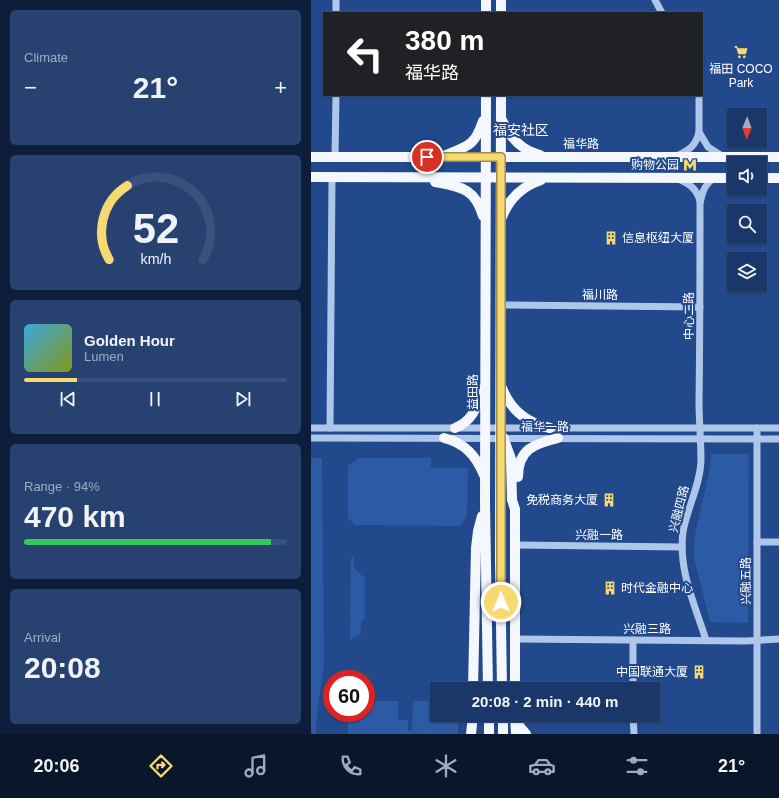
<!DOCTYPE html>
<html lang="en">
<head>
<meta charset="utf-8">
<style>
  :root { --surface:#1a3769; --page:#274271; --text:#f1f3f6; --muted:#9facc0; --line:#38517d; --accent:#f7d971 }
  body { margin:0; font-family:Arial,"Noto Sans SC",sans-serif; background:var(--page); color:var(--text); height:100vh; display:flex; flex-direction:column; font-size:15px; white-space:nowrap }
  * { box-sizing:border-box; margin:0 }
  p { font-size:13px; color:var(--muted) }
  .icon { flex:none; width:22px; height:22px; fill:none; stroke:currentColor; stroke-width:2; stroke-linecap:round; stroke-linejoin:round }
  .map { position:relative; flex:1; overflow:hidden }
  .drawer { display:flex; flex-direction:column; gap:10px; padding:10px; background:#0e1e3a; width:311px }
  .drawer>* { flex:none }
  .guide { position:absolute; left:12px; top:12px; width:380px; height:84px; border-radius:0px; box-shadow:0 1px 3px #0004,0 0 0 1px var(--line); background:#202124; color:#fff; overflow:hidden }
  .needle { width:26px; rotate:181deg }
  .fabs { position:absolute; left:416px; top:108px; display:grid; gap:8px }
  .fabs a { display:grid; place-items:center; width:40px; height:40px; border-radius:0px; background:var(--surface); box-shadow:0 1px 3px #0004,0 0 0 1px var(--line); font-size:20px }
  .speed { position:absolute; left:12px; top:670px; display:flex; gap:8px; font-size:20px; font-weight:700; text-align:center }
  .speed>* { display:grid; place-content:center; width:52px; height:52px; border-radius:50%; background:var(--surface); box-shadow:0 1px 3px #0004,0 0 0 1px var(--line); line-height:1 }
  .speed .limit { border:6px solid #d22; background:#fff; color:#111 }
  .pin { position:absolute; display:grid; place-items:center; width:34px; height:34px; color:#fff; margin:-17px; border:2px solid #fff; border-radius:50%; box-shadow:0 1px 4px #0007 }
  .me { position:absolute; width:44px; margin:-22px; rotate:359deg; stroke-linejoin:round; filter:drop-shadow(0 0 3px #0008) }
  .turn { display:flex; align-items:center; gap:14px; height:84px; padding:0 16px; font-size:18px }
  .turn .icon { width:52px; height:52px; stroke-width:2.5 }
  .turn b { display:block; font-size:28px; line-height:34px }
  .big { font-size:30px; font-weight:600; line-height:1.1 }
  .drawer .card { flex:1; display:flex; flex-direction:column; justify-content:center; gap:6px; min-width:0; padding:0 14px; border-radius:6px; background:var(--page) }
  .drawer .dial { align-items:center; gap:0 }
  .dial svg { height:104px; overflow:visible; fill:none; stroke:var(--line); stroke-width:7; stroke-linecap:round; text-anchor:middle }
  .dial text { fill:var(--text); stroke:none }
  .song { display:flex; align-items:center; gap:12px }
  .cover { width:48px; height:48px; border-radius:6px; background:linear-gradient(135deg,hsl(200 70% 55%),hsl(70 70% 35%)) }
  .played { height:4px; border-radius:2px; background:linear-gradient(90deg,var(--accent) 20%,var(--line) 20%) }
  .keys { display:flex; justify-content:space-around; direction:ltr }
  .heat { display:flex; justify-content:space-between; align-items:center; font-size:22px; direction:ltr }
  .charge { height:6px; border-radius:3px; background:linear-gradient(90deg,#34c759 94%,var(--line) 0) }
  .trip { position:absolute; left:119px; top:682px; width:230px; height:40px; border-radius:0px; background:var(--surface); box-shadow:0 1px 3px #0004,0 0 0 1px var(--line); font-weight:600; line-height:40px; text-align:center }
  .tabs { display:flex; height:64px; justify-content:space-around; align-items:center; background:#0a162a; color:var(--muted) }
  .tabs .icon { width:28px; height:28px }
  .tabs .selected { color:var(--accent) }
  .tabs b { font-size:18px; color:var(--text) }
  main { display:flex; flex:1; min-height:0 }
  .map>svg:first-child { display:block }
</style>
</head>
<body>
<main>
<section class="drawer">
<div class="card"><p>Climate</p>
<div class="heat"><a>−</a><b class="big">21°</b><a>+</a></div>
</div>
<div class="card dial"><svg viewBox="0 0 100 80">
<path d="M14 69A42 42 0 1 1 86 69"/>
<path d="M14 69A42 42 0 0 1 28 12" stroke="#f7d971"/>
<text x="50" y="56" font-size="32" font-weight="700">52</text>
<text x="50" y="72" font-size="11">km/h</text>
</svg></div>
<div class="card">
<div class="song"><i class="cover"></i><div><b>Golden Hour</b><p>Lumen</p></div></div>
<div class="played"></div>
<div class="keys"><svg class="icon" aria-label="previous" viewBox="0 0 24 24"><path d="M18 5L8 12l10 7zM5 5v14"/></svg><svg class="icon" aria-label="pause" viewBox="0 0 24 24"><path d="M8 5v14M16 5v14"/></svg><svg class="icon" aria-label="next" viewBox="0 0 24 24"><path d="M6 5l10 7-10 7zM19 5v14"/></svg></div>
</div>
<div class="card"><p>Range · 94%</p><b class="big">470 km</b><div class="charge"></div></div>
<div class="card"><p>Arrival</p><b class="big">20:08</b></div>
</section>
<div class="map">
<svg width="468" height="734" viewBox="0 0 468 734">
  <rect width="100%" height="100%" fill="#22498c"/>
  <g fill="#2c5aa4">
    <path d="M400,454H438L437,623L399,622L383,558V544L385,529L399,469Z"/>
    <path d="M0,458H11L13,662C11,686 5,710 5,734H0Z"/>
    <path d="M48,458H120V468H157L156,516L149,526L44,525L37,518V466Z"/>
    <path d="M43,556V568L54,578V617L50,622V634L39,640L40,559Z"/>
    <path d="M55,701H87V720H97V731H101L102,701H126V715H147V734H37V713H55Z"/>
  </g>
  <g fill="none" stroke-linecap="round" stroke-linejoin="round">
    <g stroke="#afc6eb" stroke-width="7">
      <path d="M344,0L351,13"/>
      <path d="M25,13V0"/>
      <path d="M388,132L397,147L411,156"/>
      <path d="M366,156C378,150 385,146 388,132V95"/>
      <path d="M24,157L25,95"/>
      <path d="M367,179C378,183 387,190 389,202"/>
      <path d="M189,305L389,307"/>
      <path d="M0,428H468"/>
      <path d="M19,428L21,178"/>
      <path d="M446,428V734"/>
      <path d="M0,438L468,439"/>
      <path d="M446,542H468"/>
      <path d="M204,545L371,547"/>
      <path d="M204,639L435,641L468,639"/>
      <path d="M322,640V689"/>
      <path d="M395,640C384,605 367,570 372,532C376,508 389,486 390,461C390,441 388,421 388,401C389,335 389,270 389,204C391,193 393,185 403,178"/>
      <path d="M322,715L323,734"/>
    </g>
    <g stroke="#f4f7fe" stroke-width="10">
      <path d="M175,0V13"/>
      <path d="M190,13V0"/>
      <path d="M175,95L174,503L177,689"/>
      <path d="M191,120C199,138 210,150 229,155"/>
      <path d="M135,155C158,146 164,145 172,121"/>
      <path d="M0,157H468"/>
      <path d="M0,177L423,178"/>
      <path d="M449,178H468"/>
      <path d="M124,182C150,187 164,188 172,216"/>
      <path d="M191,217C198,199 212,186 230,180"/>
      <path d="M191,388C200,411 216,423 239,428"/>
      <path d="M144,428C163,420 165,407 172,389"/>
      <path d="M192,437L200,459L201,500L204,509V689"/>
      <path d="M133,438C154,443 165,456 173,475"/>
      <path d="M207,477C207,449 223,444 247,438"/>
      <path d="M189,559L190,95"/>
      <path d="M162,689L165,548L167,531L171,516"/>
      <path d="M178,715V734"/>
      <path d="M192,715V734"/>
      <path d="M204,715L205,734"/>
      <path d="M205,720L209,727L215,734"/>
      <path d="M160,734L162,715"/>
    </g>
    <path stroke="#f4f7fe" stroke-width="10" d="M189,559L191,689"/>
  </g>
  <g fill="none" stroke-linecap="round" stroke-linejoin="round">
    <g stroke="#a18d49" stroke-width="10">
      <path id="route" d="M116,157H190V602"/>
    </g>
    <use href="#route" stroke="#f7d971" stroke-width="7"/>
  </g>
  <defs>
    <g id="supermarket-bare" transform="scale(1.08)"><path d="M-6-5.5h2.5l.6 2H6L4.5 2H-2.5L-4.4-4H-6ZM-1.5 3.2a1.3 1.3 0 1 0 .1 0ZM3 3.2a1.3 1.3 0 1 0 .1 0Z" fill="#f7d971" stroke="#22498c" stroke-width="2.5" paint-order="stroke"/></g>
    <g id="metro-bare" transform="scale(1.08)"><path d="M-5.5 5V-5H-3L0 0L3-5H5.5V5H3V-.5L0 4L-3-.5V5Z" fill="#f7d971" stroke="#22498c" stroke-width="2.5" paint-order="stroke"/></g>
    <g id="building-bare" transform="scale(1.08)"><path d="M-4-6H4V6H1V3H-1V6H-4ZM-2.5-4.3h1.7v1.8h-1.7ZM.8-4.3h1.7v1.8H.8ZM-2.5-1h1.7V.8h-1.7ZM.8-1h1.7V.8H.8Z" fill="#f7d971" stroke="#22498c" stroke-width="2.5" paint-order="stroke"/></g>
  </defs>
  <g fill-rule="evenodd">
    <use href="#supermarket-bare" x="430" y="52"/>
    <use href="#metro-bare" x="379" y="165"/>
    <use href="#building-bare" x="300" y="238"/>
    <use href="#building-bare" x="298" y="500"/>
    <use href="#building-bare" x="299" y="588"/>
    <use href="#building-bare" x="388" y="672"/>
  </g>
  <g text-anchor="middle" stroke-width="4" stroke-linejoin="round" paint-order="stroke">
    <g font-size="12" fill="#fff" stroke="#22498c" text-anchor="end">
      <text x="430" y="73" text-anchor="middle">福田 COCO<tspan x="430" dy="14">Park</tspan></text>
      <text x="368" y="169">购物公园</text>
      <text x="311" y="242" text-anchor="start">信息枢纽大厦</text>
      <text x="287" y="504">免税商务大厦</text>
      <text x="310" y="592" text-anchor="start">时代金融中心</text>
      <text x="377" y="676">中国联通大厦</text>
    </g>
    <g font-size="12" fill="#fff" stroke="#22498c">
      <text x="270" y="148">福华路</text>
      <text x="289" y="299">福川路</text>
      <text transform="translate(378 316) rotate(-90)" y="4">中心二路</text>
      <text transform="translate(162 392) rotate(-90)" y="4">益田路</text>
      <text x="234" y="431">福华一路</text>
      <text transform="translate(368 509) rotate(-76)" y="4">兴融四路</text>
      <text x="288" y="539">兴融一路</text>
      <text transform="translate(435 581) rotate(-90)" y="4">兴融五路</text>
      <text x="336" y="633">兴融三路</text>
    </g>
    <g font-size="14" fill="#fff" stroke="#22498c">
      <text x="210" y="135">福安社区</text>
    </g>
  </g>
</svg>
<div class="fabs">
<a><svg class="needle" viewBox="-14 -14 28 28"><path d="M0-13l5 13h-10z" fill="#e53935"/><path d="M0 13l5-13h-10z" fill="#9facc0"/></svg></a>
<a><svg class="icon" aria-label="sound" viewBox="0 0 24 24"><path d="M4 9h4l5-4v14l-5-4H4zM17 9q2 3 0 6"/></svg></a>
<a><svg class="icon" aria-label="search" viewBox="0 0 24 24"><circle cx="10" cy="10" r="6"/><path d="M15 15l6 6"/></svg></a>
<a><svg class="icon" aria-label="layers" viewBox="0 0 24 24"><path d="M12 4l9 5-9 5-9-5zM3 14l9 5 9-5"/></svg></a>
</div>
<div class="speed"><div class="limit">60</div></div>
<div class="pin" style="left:116px;top:157px;background:#d93025"><svg class="icon" aria-label="arrive" viewBox="0 0 24 24"><path d="M6 21V4h12l-3 4 3 4H6"/></svg></div>
<svg class="me" style="left:190px;top:602px" viewBox="-20 -20 40 40"><circle r="17" fill="#f7d971" stroke="#fff" stroke-width="3"/><path d="M0-11L8 9 0 5-8 9z" fill="#fff"/></svg>
<div class="trip">20:08 · 2 min · 440 m</div>
<div class="guide">
<div class="turn"><svg class="icon" aria-label="left" viewBox="0 0 24 24"><path d="M17 20v-9H6M10 6l-5 5 5 5"/></svg><div><b>380 m</b>福华路</div></div>
</div>
</div>
</main>
<nav class="tabs">
<b>20:06</b>
<svg class="icon selected" aria-label="directions" viewBox="0 0 24 24"><path d="M12 3l9 9-9 9-9-9zM9 14v-3h6M13 9l2 2-2 2"/></svg>
<svg class="icon" aria-label="music" viewBox="0 0 24 24"><path d="M9 18V5l10-2v13"/><circle cx="6" cy="18" r="3"/><circle cx="16" cy="16" r="3"/></svg>
<svg class="icon" aria-label="phone" viewBox="0 0 24 24"><path d="M5 4h4l2 5-3 2q2 4 5 5l2-3 5 2v4C11 20 4 13 5 4z"/></svg>
<svg class="icon" aria-label="climate" viewBox="0 0 24 24"><path d="M12 3v18M4 7l16 10M4 17L20 7"/></svg>
<svg class="icon" aria-label="car" viewBox="0 0 24 24"><path d="M5 17H2v-5l4-1 3-4h7l3 4 3 1v5h-3M9 17h6M6 11h13"/><circle cx="7" cy="17" r="2"/><circle cx="17" cy="17" r="2"/></svg>
<svg class="icon" aria-label="filters" viewBox="0 0 24 24"><path d="M4 7h16M4 17h16"/><circle cx="9" cy="7" r="2"/><circle cx="15" cy="17" r="2"/></svg>
<b>21°</b>
</nav>
</body>
</html>
